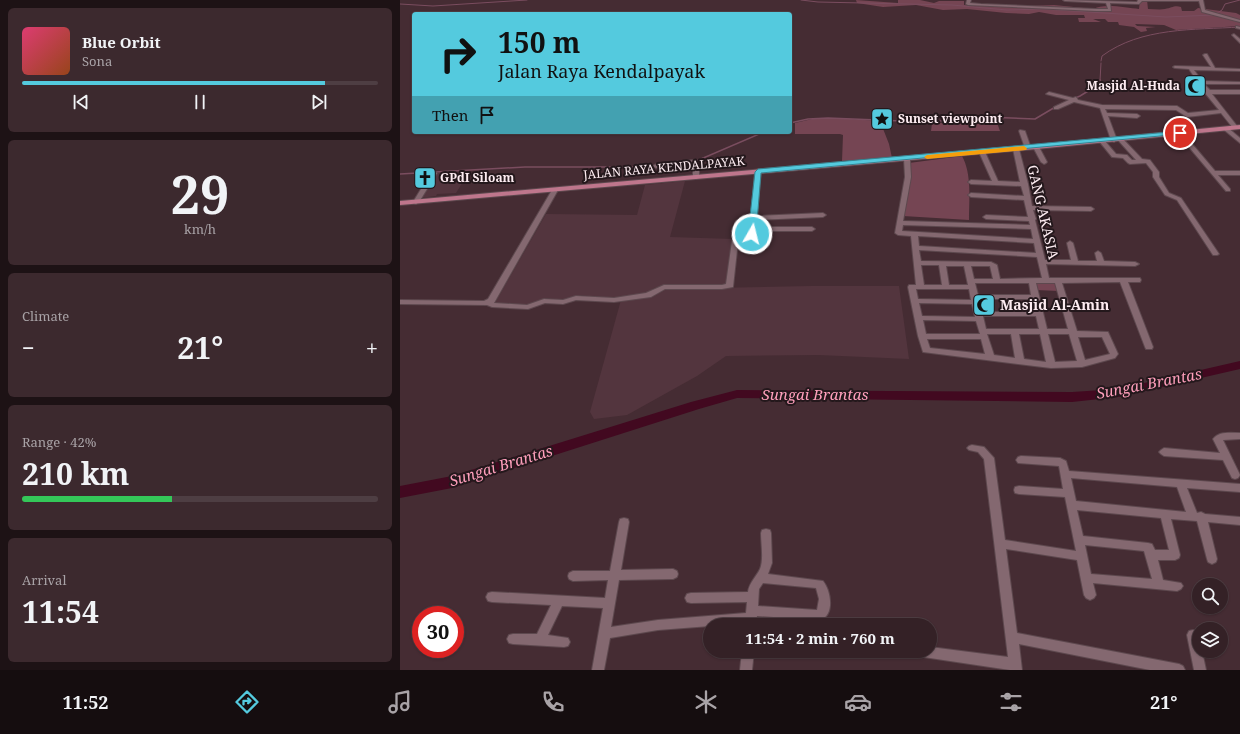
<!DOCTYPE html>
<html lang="en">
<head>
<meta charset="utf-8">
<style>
  :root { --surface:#342126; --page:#3c292e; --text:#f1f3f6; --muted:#a9a3a7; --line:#4e3e43; --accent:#54cade }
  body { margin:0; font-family:"Noto Serif",serif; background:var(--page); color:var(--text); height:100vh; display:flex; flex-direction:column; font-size:15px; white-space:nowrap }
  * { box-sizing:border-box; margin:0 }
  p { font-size:13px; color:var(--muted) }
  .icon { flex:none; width:22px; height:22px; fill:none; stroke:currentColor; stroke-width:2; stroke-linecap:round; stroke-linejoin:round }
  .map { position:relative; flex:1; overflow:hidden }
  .drawer { display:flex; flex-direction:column; gap:8px; padding:8px; background:#1d1215; width:400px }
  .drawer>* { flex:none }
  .hud { position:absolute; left:12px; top:12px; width:380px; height:122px; border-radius:4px; box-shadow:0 1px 3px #0004,0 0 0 1px var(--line); background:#54cade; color:#111; overflow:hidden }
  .fabs { position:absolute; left:792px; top:578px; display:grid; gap:8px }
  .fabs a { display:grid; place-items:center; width:36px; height:36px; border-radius:50%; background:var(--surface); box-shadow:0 1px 3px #0004,0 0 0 1px var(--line); font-size:20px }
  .speed { position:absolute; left:12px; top:606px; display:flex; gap:8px; font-size:20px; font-weight:700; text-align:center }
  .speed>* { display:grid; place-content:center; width:52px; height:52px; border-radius:50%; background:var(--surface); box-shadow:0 1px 3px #0004,0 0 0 1px var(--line); line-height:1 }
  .speed .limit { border:6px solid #d22; background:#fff; color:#111 }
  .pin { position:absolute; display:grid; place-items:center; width:34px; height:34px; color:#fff; margin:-17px; border:2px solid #fff; border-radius:50%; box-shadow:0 1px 4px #0007 }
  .me { position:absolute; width:44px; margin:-22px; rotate:8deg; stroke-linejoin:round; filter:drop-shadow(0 0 3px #0008) }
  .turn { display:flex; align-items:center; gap:14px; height:84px; padding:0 20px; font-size:18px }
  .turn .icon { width:52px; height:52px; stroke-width:2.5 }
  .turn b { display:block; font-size:28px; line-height:34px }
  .then { display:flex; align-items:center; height:38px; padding:0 20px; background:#0003; gap:8px; font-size:15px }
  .big { font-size:30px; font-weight:700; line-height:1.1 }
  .drawer .widget { flex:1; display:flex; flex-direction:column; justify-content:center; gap:6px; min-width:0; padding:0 14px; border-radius:6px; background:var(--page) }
  .drawer .dial { align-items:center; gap:0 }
  .dial b { font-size:52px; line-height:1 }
  .song { display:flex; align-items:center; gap:12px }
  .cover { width:48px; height:48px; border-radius:6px; background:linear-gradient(135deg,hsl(340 70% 55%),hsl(20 70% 35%)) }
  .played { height:4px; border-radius:2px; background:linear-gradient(90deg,var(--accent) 85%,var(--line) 85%) }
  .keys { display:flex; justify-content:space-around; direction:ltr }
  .heat { display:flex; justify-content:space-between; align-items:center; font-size:22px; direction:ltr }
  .charge { height:6px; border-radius:3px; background:linear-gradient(90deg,#34c759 42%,var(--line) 0) }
  .trip { position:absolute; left:303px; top:618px; width:234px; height:40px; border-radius:20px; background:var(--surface); box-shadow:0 1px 3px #0004,0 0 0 1px var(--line); font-weight:700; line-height:40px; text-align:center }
  .tab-bar { display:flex; height:64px; justify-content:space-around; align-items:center; background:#150d0f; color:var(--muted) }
  .tab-bar .icon { width:28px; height:28px }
  .tab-bar .on { color:var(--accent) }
  .tab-bar b { font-size:18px; color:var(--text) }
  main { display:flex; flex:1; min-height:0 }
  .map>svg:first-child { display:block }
</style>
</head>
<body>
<main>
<section class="drawer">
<div class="widget">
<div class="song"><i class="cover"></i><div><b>Blue Orbit</b><p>Sona</p></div></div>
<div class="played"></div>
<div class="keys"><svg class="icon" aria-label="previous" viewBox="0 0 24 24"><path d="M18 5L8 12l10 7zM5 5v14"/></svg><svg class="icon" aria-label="pause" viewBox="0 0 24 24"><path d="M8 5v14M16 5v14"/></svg><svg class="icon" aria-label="next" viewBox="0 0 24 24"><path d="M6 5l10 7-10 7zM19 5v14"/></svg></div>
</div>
<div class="widget dial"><b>29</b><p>km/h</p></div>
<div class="widget"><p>Climate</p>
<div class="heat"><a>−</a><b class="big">21°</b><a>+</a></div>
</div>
<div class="widget"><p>Range · 42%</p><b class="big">210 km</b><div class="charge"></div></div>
<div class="widget"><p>Arrival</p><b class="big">11:54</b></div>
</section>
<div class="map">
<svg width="840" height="670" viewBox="0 0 840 670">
  <rect width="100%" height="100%" fill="#452c33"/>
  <g fill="#53353e">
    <path d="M69,172L56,193L37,194L36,196L20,198L35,173Z"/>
    <path d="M285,181L270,237L333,239L328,284L322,286H268L254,288L244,295L213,299L181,295L165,300L146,298L129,305L95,303L146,214L237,215L245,185Z"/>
    <path d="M411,286H499L509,359L419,355L326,356L297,376L227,415L194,419L190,412L221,300L262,289Z"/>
  </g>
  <g fill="#754553">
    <path d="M456,0L498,3V0H520L534,3L539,1H564V5L587,6V4H598L603,7L654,5L694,9C703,3 727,8 739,9L740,0H747L748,9C754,9 760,10 765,9C772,8 774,5 781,7L782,11H794L798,8L836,13L840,15V26L776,30L764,25L735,24L737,26L756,27L746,28L747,31L741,32L734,27L719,25L718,22H708L705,19H693L701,22H679L678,18H685L684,15H656L639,12L629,14L606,13L567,9L543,10L516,5L483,7L457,3Z"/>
    <path d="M435,118L480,121L489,144L492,158L442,161L443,135L440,134H395V123L412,119Z"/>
    <path d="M574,120H596L600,131H531L532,124Z"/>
    <path d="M562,156C572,174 569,200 569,220L503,216L509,163Z"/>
    <path d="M635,282H656L659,291L636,290Z"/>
  </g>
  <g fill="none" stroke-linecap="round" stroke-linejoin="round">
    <g stroke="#7a4d5f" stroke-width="1">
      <path d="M401,0L418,2L552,5L607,10L642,9L766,17L814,15L822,10L825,4L840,0"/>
      <path d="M0,4L33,6L127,0"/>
      <path d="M701,61L702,56C741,27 794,30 840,27"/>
      <path d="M700,81L701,63"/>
    </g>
    <g stroke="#7a4d5f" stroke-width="1.5">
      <path d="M390,123L408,119L428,118L527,122L585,117L635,119L657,106L680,96L698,85L700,80"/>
      <path d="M294,162L364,132"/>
      <path d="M266,167L284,165"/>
      <path d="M0,174L125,167H256"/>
    </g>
    <path fill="#420920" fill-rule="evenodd" d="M840,361V369L718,397L672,402L337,398L299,409L52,488L0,498V486L52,476L291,402L337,390L672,392L718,389Z"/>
  </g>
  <path fill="#5f454c" d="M581,300H590L592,310H582Z"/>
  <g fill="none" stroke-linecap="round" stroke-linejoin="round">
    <g stroke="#5d484e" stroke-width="2">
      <g id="minor">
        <path d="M567,0H571L570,3L581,4L696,9H708L706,3L665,1L663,0L737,2L738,0H803L805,10L840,20V22L802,12L799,1H742L739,4L710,3L711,11H696L568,5L566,4Z"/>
        <path d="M836,26L840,27V29L836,28Z"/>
        <path d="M834,34L840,39V43L832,35Z"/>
        <path d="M805,54H807L815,68L840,69V71L794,70L802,81L840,82V84H804L810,90H840V94H812L837,126V128H833L821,113L787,117L776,110L705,109L707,113L737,114L740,116L737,118L708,116L717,140L714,142L711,140L700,108L674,102L658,109H654V107L669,100L646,94L649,92L673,98L676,97L678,100L702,105L777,106L788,113L819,110L805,93L789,69L775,68L773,67L775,66L811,67L803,55Z"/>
        <path d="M823,127H827L840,138V143L823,129Z"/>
        <path d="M620,130L625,131L631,148L630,149L625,148L619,131Z"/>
        <path d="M778,132H782L815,171H840V175H818L830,189V191H826L778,134Z"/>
        <path d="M720,137L722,138L742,159L750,160L759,172V177L769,193L781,198L819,254L817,255H813L777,200L765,195L753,177V172L746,163L730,164L728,163L723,158L712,157L699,141L704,140L716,154L727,155L732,160H736L717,139Z"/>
        <path d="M636,145L639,147L647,162L646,163L644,164L641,162L633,147Z"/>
        <path d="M616,147L619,149L628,184L632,206L691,207L694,209L691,211L633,210L636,219L635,220L645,260H671L667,243L670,241L673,243L678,261H697L695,253L698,251L701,253L704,261L735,262L739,264L735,266L646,264L649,278H740L741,280L740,282H728L753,347L752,349H746L745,347L720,282L662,283L677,331L708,332L718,354L715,358L682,367L651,368L523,352L518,336L508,287L509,285H516L511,236L498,235L495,233L505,177L504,159L507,157L510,159L511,177L503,221L630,225L629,221L586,219L583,217L586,215L628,217L624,200L571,197L568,195L571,193L624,196L621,186L571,184L568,182L571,180L592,181L579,152L582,150L585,152L598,181L620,182L613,149ZM503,225L631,229L633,239L502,231ZM518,236L634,243L636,253L519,246ZM519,250L637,257L642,278L600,279L597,265L591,262L521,261ZM521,265H539L542,285H524ZM546,266H564L568,285H549ZM571,266H590L593,279H574ZM575,283H629L631,295H578ZM636,283H655L668,329H647ZM516,289H569L571,300L518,299ZM579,299H632L635,312H581ZM519,303L572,304L575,317L522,316ZM583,316H636L639,329H586ZM523,320L576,321L580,334H526ZM587,334H611L615,358L594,355ZM619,334H640L646,362L624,359ZM648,334H669L677,361L655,362ZM678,337H702L710,354L685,360ZM527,339H581L585,354L530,348Z"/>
        <path d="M293,160C300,163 299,170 299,177L296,179L293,177V166L291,164L256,168L253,166L256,164Z"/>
        <path d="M358,169L361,171L357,216L423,213L426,215L423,217L357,220V227H412L415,229L412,231H355L352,236L340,239L338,241L333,287L322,289H265L251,297L214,302L176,300L163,304L145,303L128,309L92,307L87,305L0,304V300L84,301L88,299L152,190L155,188L158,190L94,303L127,305L144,299L163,300L176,296L214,298L246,293L264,285H322L326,284L332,241L336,237L347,234L350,229L355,171Z"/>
        <path d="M34,171L37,173L19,202L16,204L14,203L13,202L31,173Z"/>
        <path d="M840,433V439L823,440L840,475L838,478L835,479L832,478L823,460L764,456L761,454L759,452L761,450L764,448L820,453L813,439C819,431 831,433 840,433Z"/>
        <path d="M572,445L584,447L594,458L605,540L676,551L665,497L619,494L615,493L614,490L615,487L619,486L663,489L659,466L618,463L616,460L618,457L621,456L660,458L666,461L669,471L840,484V492L787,488L797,513L801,512L805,514L840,517V525L808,522L817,559L816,562L812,564L808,562L807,559L797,521L771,519L780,555L779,558L775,560H758L763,580L781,583L783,586L781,589L777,591L693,583L696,595L694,598L690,600L686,598L684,595L677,560L606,549L617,633L779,664L783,666L785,670H750L619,644L622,670H610L510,655L508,651H530V647L608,657L584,459L578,452L569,450L567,448L569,446ZM671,478L777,487L786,512L676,501ZM677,510L761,518L769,550H755L752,544L748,543L683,536ZM685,545L744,551L752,579L691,574Z"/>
        <path d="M224,518L228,519L229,522L221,570L273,569L277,571L278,574L277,577L273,579L219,580L211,627L258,620L346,613L347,602L291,603L287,602L285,598L287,594L291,593L348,592C349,583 356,577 360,569C364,559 361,544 361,533L362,530L366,529L370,530L371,533L372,563L368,574L423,581C431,591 435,615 420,620L357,616L356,625H344V624L310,625V626L258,630L210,638L204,670H192L203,608L162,606L148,635L168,638L170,642L168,646L164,647L113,644L109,643L107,639L109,635L113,634H137L151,605L92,602L88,601L86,597L88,593L92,592L205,598L208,580L173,581L169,579L168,576L169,573L173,571H210L219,522L220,519ZM363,583L416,588L419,599L417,610L358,606L359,589Z"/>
        <path d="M793,630L797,631L799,636V651H802L806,670H794L787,635L789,631Z"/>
        <path d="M342,651H354L352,670H340Z"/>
      </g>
    </g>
    <g stroke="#5d484e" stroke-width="2">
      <path id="major" d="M840,125V129L636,149L0,205V201L636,145Z"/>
    </g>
    <use href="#minor" fill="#846870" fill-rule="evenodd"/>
    <use href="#major" fill="#be768c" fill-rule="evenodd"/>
  </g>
  <path fill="#54cade" stroke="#378390" d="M780,131L783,133L782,134L361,173L356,234L352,236L348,234L355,172L358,169Z"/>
  <path fill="#f59e0b" d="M624,146L627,148L626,150L527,159L524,157L527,155Z"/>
  <defs>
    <g id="mosque-square" transform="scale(1.15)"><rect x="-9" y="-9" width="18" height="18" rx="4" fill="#54cade" stroke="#24181c"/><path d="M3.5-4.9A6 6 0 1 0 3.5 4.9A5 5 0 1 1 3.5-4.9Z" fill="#111"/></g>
    <g id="sight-square" transform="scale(1.15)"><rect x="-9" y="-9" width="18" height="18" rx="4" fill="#54cade" stroke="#24181c"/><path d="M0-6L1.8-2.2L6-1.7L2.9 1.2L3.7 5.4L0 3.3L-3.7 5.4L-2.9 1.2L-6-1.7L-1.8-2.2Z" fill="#111"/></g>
    <g id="church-square" transform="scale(1.15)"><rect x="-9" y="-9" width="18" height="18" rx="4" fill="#54cade" stroke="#24181c"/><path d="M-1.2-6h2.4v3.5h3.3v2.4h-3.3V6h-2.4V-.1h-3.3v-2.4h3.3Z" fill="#111"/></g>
  </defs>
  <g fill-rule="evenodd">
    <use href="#mosque-square" x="795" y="86"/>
    <use href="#sight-square" x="482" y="119"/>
    <use href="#church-square" x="25" y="178"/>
    <use href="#mosque-square" x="584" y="305"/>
  </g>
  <g text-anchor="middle" stroke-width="4" stroke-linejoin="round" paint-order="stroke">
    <g font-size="12" font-weight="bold" fill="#fdecf1" stroke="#24181c" text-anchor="start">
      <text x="780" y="90" text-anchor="end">Masjid Al-Huda</text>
      <text x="498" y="123">Sunset viewpoint</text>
      <text x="40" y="182">GPdI Siloam</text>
    </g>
    <g font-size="12" fill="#fdecf1" stroke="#24181c">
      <text transform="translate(264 168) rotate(-5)" y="4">JALAN RAYA KENDALPAYAK</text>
    </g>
    <g font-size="14" fill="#fdecf1" stroke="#24181c">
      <text transform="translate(643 212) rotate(77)" y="5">GANG AKASIA</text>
    </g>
    <g font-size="14" font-weight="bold" fill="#fdecf1" stroke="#24181c" text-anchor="start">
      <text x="600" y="310">Masjid Al-Amin</text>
    </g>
    <g font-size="15" font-style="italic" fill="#ff9fbc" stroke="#24181c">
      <text transform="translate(749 384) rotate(-11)" y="5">Sungai Brantas</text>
      <text x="415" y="400">Sungai Brantas</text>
      <text transform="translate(101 466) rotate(-17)" y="5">Sungai Brantas</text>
    </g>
  </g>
</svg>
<div class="fabs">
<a><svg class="icon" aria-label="search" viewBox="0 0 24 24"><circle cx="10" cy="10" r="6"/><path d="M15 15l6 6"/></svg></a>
<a><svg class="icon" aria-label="layers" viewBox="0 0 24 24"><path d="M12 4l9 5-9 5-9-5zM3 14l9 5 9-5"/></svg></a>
</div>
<div class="speed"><div class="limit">30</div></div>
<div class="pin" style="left:780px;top:133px;background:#d93025"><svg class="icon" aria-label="arrive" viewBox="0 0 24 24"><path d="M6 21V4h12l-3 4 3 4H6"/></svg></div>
<svg class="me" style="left:352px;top:234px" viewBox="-20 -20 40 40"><circle r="17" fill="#54cade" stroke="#fff" stroke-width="3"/><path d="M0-11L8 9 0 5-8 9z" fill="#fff"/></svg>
<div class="trip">11:54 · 2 min · 760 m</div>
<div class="hud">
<div class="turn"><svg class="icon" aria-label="right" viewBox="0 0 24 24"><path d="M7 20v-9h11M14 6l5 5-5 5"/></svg><div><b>150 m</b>Jalan Raya Kendalpayak</div></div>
<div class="then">Then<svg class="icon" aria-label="arrive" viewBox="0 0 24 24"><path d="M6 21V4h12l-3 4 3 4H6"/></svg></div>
</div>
</div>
</main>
<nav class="tab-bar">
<b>11:52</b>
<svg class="icon on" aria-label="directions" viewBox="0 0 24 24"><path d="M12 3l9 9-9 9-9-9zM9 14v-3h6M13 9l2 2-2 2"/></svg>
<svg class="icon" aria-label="music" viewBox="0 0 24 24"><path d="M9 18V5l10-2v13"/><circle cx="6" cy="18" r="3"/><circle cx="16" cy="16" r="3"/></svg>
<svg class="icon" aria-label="phone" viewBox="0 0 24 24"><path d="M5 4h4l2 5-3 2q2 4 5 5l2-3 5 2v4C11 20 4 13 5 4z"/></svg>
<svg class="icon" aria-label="climate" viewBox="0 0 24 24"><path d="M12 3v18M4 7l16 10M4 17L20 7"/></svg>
<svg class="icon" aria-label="car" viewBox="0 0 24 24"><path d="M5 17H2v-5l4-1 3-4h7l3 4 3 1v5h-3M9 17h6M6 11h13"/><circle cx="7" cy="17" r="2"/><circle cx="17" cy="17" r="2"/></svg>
<svg class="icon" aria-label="filters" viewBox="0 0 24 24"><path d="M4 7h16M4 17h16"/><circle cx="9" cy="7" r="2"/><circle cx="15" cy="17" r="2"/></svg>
<b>21°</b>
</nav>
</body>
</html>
